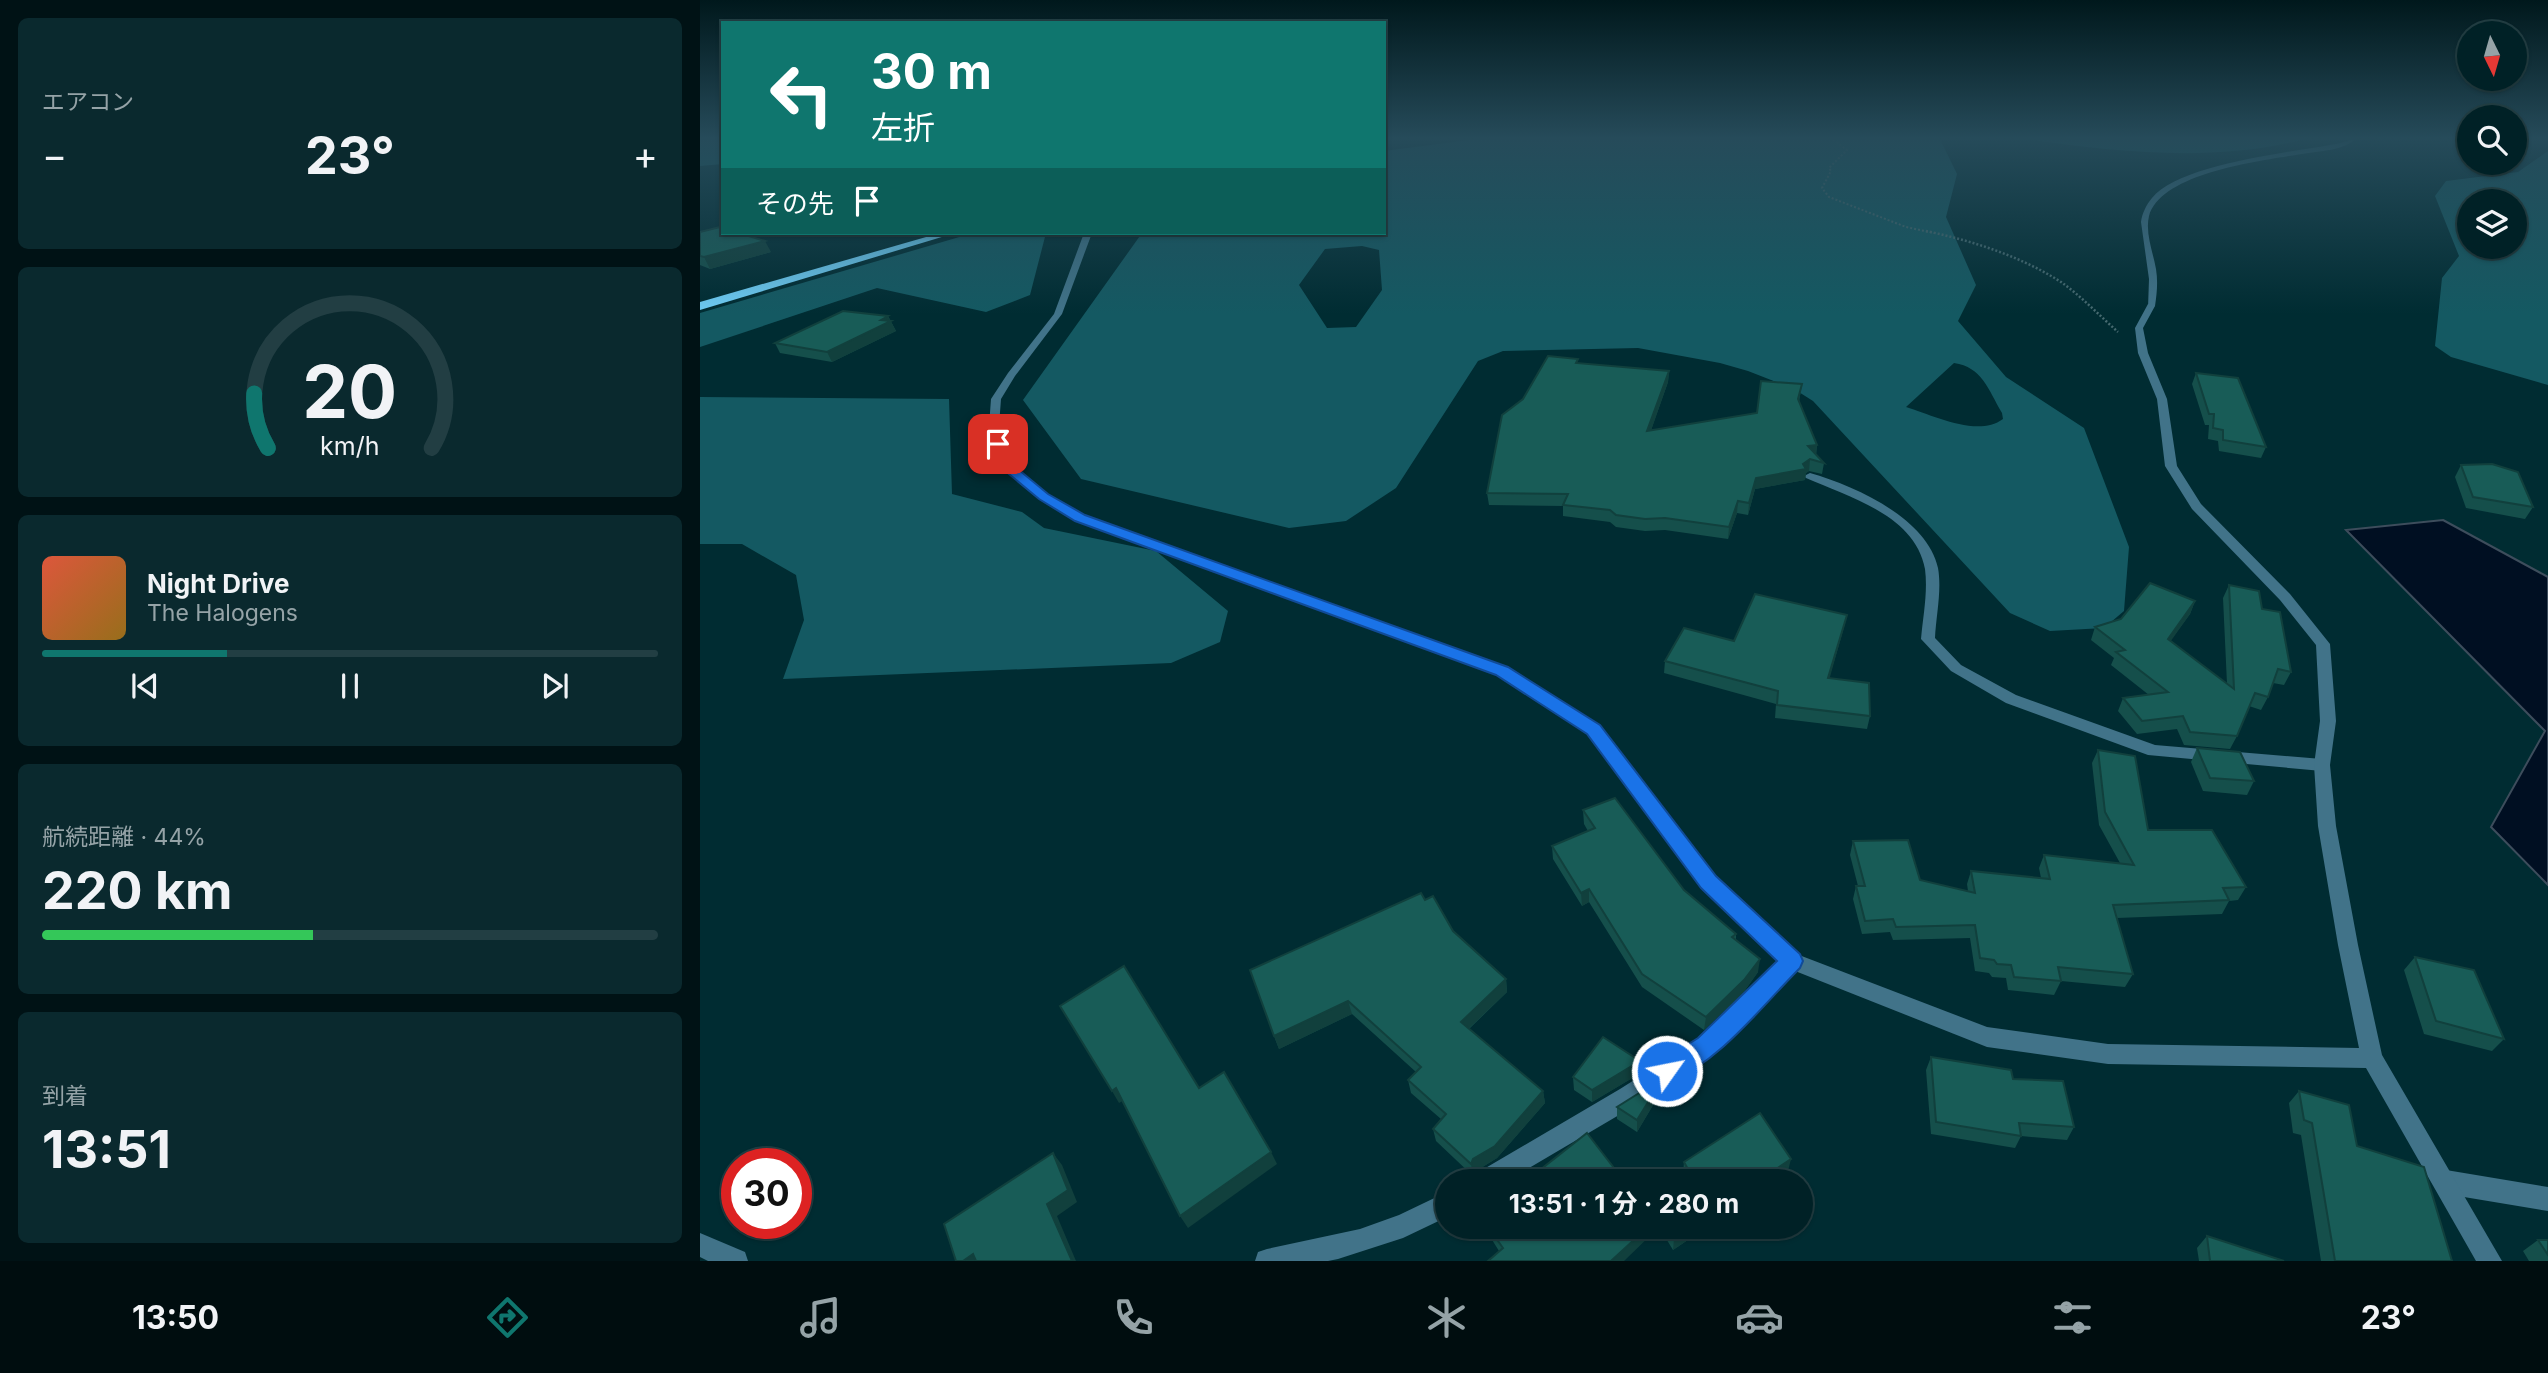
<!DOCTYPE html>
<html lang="ja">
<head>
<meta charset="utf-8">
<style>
  :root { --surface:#002126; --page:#0a292e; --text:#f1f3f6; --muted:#95a3a7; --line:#223e43; --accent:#0f766e }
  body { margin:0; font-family:Inter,"Noto Sans JP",sans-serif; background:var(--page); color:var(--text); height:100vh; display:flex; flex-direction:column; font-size:26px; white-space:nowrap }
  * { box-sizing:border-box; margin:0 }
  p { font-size:23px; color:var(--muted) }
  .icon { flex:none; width:38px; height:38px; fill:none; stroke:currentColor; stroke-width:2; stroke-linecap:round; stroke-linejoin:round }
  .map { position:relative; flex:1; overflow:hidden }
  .details { display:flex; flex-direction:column; gap:18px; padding:18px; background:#001215; width:700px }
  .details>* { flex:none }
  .banner { position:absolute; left:21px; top:21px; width:665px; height:214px; border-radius:0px; box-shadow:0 2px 5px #0004,0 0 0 2px var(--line); background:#0f766e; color:#fff; overflow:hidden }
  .needle { width:46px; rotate:175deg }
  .fabs { position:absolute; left:1757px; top:21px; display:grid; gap:14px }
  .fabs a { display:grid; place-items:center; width:70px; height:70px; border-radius:50%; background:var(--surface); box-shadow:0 2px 5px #0004,0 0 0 2px var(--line); font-size:35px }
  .speed { position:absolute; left:21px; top:1148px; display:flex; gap:14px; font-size:35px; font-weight:700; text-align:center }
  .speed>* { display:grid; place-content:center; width:91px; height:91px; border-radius:50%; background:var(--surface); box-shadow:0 2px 5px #0004,0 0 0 2px var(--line); line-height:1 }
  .speed .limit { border:10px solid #d22; background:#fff; color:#111 }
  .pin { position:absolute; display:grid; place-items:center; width:60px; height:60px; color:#fff; margin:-30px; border-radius:14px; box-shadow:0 4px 10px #0006 }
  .me { position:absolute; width:77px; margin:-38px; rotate:57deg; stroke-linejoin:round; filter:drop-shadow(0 0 5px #0008) }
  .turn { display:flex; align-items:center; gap:24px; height:147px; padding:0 35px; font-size:32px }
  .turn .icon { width:91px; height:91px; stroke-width:2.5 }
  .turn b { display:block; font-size:49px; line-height:60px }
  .then { display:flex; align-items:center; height:66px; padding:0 35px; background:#0003; gap:14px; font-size:26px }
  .big { font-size:52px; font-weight:700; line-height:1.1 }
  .details .card { flex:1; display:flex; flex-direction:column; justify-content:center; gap:10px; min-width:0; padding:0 24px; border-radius:10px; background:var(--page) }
  .details .dial { align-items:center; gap:0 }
  .dial svg { height:182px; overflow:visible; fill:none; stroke:var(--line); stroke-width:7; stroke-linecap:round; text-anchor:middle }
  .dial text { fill:var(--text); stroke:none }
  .song { display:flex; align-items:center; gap:21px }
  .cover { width:84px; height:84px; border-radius:10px; background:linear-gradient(135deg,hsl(10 70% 55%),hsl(40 70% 35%)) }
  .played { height:7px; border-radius:4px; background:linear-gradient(90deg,var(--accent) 30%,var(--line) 30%) }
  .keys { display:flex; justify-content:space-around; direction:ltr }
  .heat { display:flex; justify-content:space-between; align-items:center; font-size:38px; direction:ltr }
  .charge { height:10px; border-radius:5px; background:linear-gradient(90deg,#34c759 44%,var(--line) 0) }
  .trip { position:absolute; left:735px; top:1169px; width:378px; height:70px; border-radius:35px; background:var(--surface); box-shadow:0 2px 5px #0004,0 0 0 2px var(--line); font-weight:700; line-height:70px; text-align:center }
  .tabs { display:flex; height:112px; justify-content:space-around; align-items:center; background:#000d0f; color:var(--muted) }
  .tabs .icon { width:49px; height:49px }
  .tabs .selected { color:var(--accent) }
  .tabs b { font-size:32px; color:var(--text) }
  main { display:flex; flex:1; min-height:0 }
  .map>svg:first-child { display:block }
</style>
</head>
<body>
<main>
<section class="details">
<div class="card"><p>エアコン</p>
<div class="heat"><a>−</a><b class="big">23°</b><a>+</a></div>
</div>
<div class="card dial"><svg viewBox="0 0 100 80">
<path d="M14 69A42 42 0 1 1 86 69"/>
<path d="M14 69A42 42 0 0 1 8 45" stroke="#0f766e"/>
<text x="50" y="56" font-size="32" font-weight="700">20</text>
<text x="50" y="72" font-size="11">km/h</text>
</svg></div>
<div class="card">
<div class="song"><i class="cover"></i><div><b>Night Drive</b><p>The Halogens</p></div></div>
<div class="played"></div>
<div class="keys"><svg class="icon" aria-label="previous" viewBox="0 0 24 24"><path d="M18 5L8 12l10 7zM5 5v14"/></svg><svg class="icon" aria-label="pause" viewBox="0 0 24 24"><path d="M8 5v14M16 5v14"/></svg><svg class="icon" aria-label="next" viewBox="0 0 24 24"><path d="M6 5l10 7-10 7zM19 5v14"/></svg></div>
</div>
<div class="card"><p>航続距離 · 44%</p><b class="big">220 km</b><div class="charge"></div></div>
<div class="card"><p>到着</p><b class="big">13:51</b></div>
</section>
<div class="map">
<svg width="1848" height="1261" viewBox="0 0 1848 1261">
  <rect width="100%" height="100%" fill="#002c32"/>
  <g fill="#145962" fill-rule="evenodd">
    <path d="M0,137H23V164L0,166Z"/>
    <path d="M792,137H1239L1257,174L1246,217L1276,285L1258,321L1306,377L1384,428L1429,547L1424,611L1404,628L1350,631L1310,613L1113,401L1094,389L1048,371L1020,363L938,348L803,351L778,361L696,488L646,521L589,528L381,479L323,400L442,233H684V151ZM662,246L679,250L682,290L656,327L627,328L599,285L625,249ZM1254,363C1282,367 1288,389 1302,413L1303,419C1277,438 1233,415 1206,407Z"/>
    <path d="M1310,137H1612C1515,165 1408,151 1310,137Z"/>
    <path d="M1848,151V385L1751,357L1735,346L1742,278L1759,256L1735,196L1746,181L1818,172ZM1815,201V247H1769V201Z"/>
    <path d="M273,233H346L330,295L286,312L177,288L0,347V313Z"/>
    <path d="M0,397L249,399L252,494L322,512L344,528L456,551L528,611L520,642L471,663L83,679L104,620L96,575L42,544H0Z"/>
  </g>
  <path fill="#000f22" stroke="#3d4d5c" stroke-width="2" d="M1743,520L1848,577V885L1791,827L1845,731L1646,530Z"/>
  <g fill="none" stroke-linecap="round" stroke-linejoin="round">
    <path stroke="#466a70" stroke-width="2" stroke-dasharray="2 2" stroke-linecap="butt" d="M1130,137L1147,150L1129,168L1131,171L1122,188L1129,197L1206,227L1234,233"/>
    <path stroke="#466a70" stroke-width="2.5" stroke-dasharray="2 2" stroke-linecap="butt" d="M1226,231C1273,241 1320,256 1361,282C1381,296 1400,316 1418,332"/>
    <g fill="#417389" fill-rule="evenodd">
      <path d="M1651,137H1657C1646,151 1618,151 1602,154C1564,160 1461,172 1449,216C1445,233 1453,252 1456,269C1458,281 1457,293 1455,306L1448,308L1449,279L1441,222C1442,214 1446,205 1452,198C1479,164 1592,152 1636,144L1648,141Z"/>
      <path d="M1110,473C1155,486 1227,518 1238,568C1242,590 1236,616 1235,638L1261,665L1316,695L1455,745L1622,759L1628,761L1630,765L1628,769L1622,771L1448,755L1306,703L1251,671L1221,639C1223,616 1228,592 1225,569C1215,515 1149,497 1106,478L1104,476Z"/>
      <path d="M1092,952L1099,955L1102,961L1099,967L1013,1053L936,1105L807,1181H774L777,1173L920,1089L999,1039L1085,955Z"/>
      <path d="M1746,1170L1848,1187V1211L1746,1194L1738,1190L1734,1182L1738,1174Z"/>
      <path d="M747,1192V1217L703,1238L638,1259L628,1261H555L558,1252L567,1249L660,1229L699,1215Z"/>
      <path d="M0,1233L45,1252L48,1261H8L0,1257Z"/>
    </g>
    <path fill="#417389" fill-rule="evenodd" d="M384,233H392L362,314L315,376L301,399L299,426L306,460L347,495L384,515L807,668L900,725L1014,877L1099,955L1287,1027L1408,1044L1659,1048L1638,945L1618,826L1614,765L1620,721L1616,645L1580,600L1492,509L1465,466L1457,399L1438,353L1435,328L1448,304H1454L1455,306L1443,328L1448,353L1467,399L1477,466L1501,504L1590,594L1630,644L1636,721L1630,765L1636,826L1658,945L1682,1055L1802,1261H1776L1666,1068L1408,1064L1287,1047L1085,967L1002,887L888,733L797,674L376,521L339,499L297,463L289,426L291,399L308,373L354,314Z"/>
    <path fill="#6eccf4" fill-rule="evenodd" d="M240,233H255L0,310V302Z"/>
  </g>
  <g fill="#154f4b">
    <path d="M0,232L71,252L10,269L0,265Z"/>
    <path d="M188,316L196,331L132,362L80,353L75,343Z"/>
    <path d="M879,364L969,371L968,382L951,430L1057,413L1102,384L1099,402L1117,445L1116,455L1124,463L1122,474L1109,471L1106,473L1105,480L1055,489L1048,515L1037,513L1028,539L965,530L945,531L916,527L910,522L863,516V506L789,505L787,493L823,399Z"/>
    <path d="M1496,373L1566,447L1561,458L1519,451L1518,441L1508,439L1509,425H1505L1492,384Z"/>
    <path d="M1761,465L1833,507L1825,519L1766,508L1755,477Z"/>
    <path d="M1529,585L1562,609L1591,672L1584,685L1573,683L1568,697L1561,710L1549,706L1537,736L1530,749L1484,745L1477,729L1437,734L1418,711L1423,698L1449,695L1411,665L1414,658L1391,640L1395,627L1495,601L1490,614L1470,641L1527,684L1523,598Z"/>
    <path d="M1147,615L1144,627L1129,678L1170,716L1167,729L1075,718L1076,704L964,673L965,661L1034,641Z"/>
    <path d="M1497,748L1554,781L1547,795L1503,791L1491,762Z"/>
    <path d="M1398,750L1448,830L1546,887L1538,900L1529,901L1522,914L1417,918L1433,974L1425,987L1361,981L1354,995L1308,990L1306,978L1292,977L1289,973L1275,971L1270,938L1193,940L1190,932L1162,934L1153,899L1156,886H1158L1150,855L1153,841L1220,880L1268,891L1267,884L1271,871L1341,878L1339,868L1344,855L1420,863L1399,825L1392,763Z"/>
    <path d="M883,810L984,890L1036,934V940L1058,972L1043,993L1004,1030L942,987L889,902L882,906L853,859L852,846L888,831L884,824Z"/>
    <path d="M753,931L806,979L807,992L769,1029L843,1091L845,1103L797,1158L776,1171L773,1176L736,1141L733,1129L741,1119L711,1093L708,1080L716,1072L652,1014L579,1049L574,1036Z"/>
    <path d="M1715,957L1804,1039L1792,1051L1724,1034L1704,970Z"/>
    <path d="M1231,1057L1374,1127L1367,1140L1321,1136L1315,1148L1231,1134L1226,1070Z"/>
    <path d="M940,1061L939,1074L892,1102L874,1090L873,1077Z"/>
    <path d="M963,1078L962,1090L937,1132L917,1119V1107Z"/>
    <path d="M1599,1091L1657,1146L1752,1261H1621L1601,1135L1593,1133L1589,1103Z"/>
    <path d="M984,1162L1088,1171L984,1177L983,1174Z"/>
    <path d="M784,1227H955L954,1232L799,1251Z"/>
    <path d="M959,1227H1007L973,1250Z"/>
    <path d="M1507,1236L1584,1261H1499L1497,1248Z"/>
    <path d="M1838,1240H1848V1261H1829L1823,1251Z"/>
  </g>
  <g fill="#11403d">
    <path d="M65,241L71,252L10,269L4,257Z"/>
    <path d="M188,316L196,331L132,362L127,352Z"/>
    <path d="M969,371L968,382L947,442V431Z"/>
    <path d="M1117,445L1116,456L1108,446Z"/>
    <path d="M1110,459L1109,471L1106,473L1105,480L1055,489L1048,515L1049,503L1056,478Z"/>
    <path d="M1038,501L1037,513L1028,539L1029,527Z"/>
    <path d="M1495,601L1490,614L1463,652L1468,639Z"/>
    <path d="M1147,615L1144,627L1126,691L1128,678Z"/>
    <path d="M889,889V902L882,906L881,893Z"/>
    <path d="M1060,959L1058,972L1043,993L1004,1030L1006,1017Z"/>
    <path d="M806,979L807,992L763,1034L761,1022Z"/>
    <path d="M648,1001L652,1014L579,1049L574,1036Z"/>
    <path d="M940,1061L939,1074L892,1102V1090Z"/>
    <path d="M963,1078L962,1090L937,1132V1120Z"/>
    <path d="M416,1088L424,1100L419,1103L412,1091Z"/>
    <path d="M843,1091L845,1103L797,1158L776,1171L773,1176L771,1164L773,1159Z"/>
    <path d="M571,1152L577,1164L488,1228L480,1216Z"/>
    <path d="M353,1153L362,1165L377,1202L357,1216L376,1261H372L347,1204Z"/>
    <path d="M1091,1159L1088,1171L1073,1181H1058Z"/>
    <path d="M948,1227H955L954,1232L924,1261H911Z"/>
    <path d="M991,1227H1007L973,1250L974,1239Z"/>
    <path d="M273,1254L280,1261H263Z"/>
  </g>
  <g fill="#185c57" stroke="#11403d" stroke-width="2">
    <path d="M20,227L23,228V233H39L65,241L4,257L0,256V232Z"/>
    <path d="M143,311L188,316L181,320L191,321L127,352L75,343Z"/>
    <path d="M848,356L878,359L876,363L969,371L947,431L1057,413L1061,381L1102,384L1098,399L1117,445L1108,446L1124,463L1110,459L1103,464L1106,469L1056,478L1049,503L1038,501L1029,527L965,518L945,519L916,515L910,510L863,505L868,494L787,493L802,415L823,399Z"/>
    <path d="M1496,373L1538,378L1566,447L1523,440V430L1513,428L1514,414H1509Z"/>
    <path d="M1792,464L1818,472L1833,507L1773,497L1761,465Z"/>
    <path d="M1450,583L1495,601L1468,639L1534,689L1529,585L1559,591L1562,609L1580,612L1591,672L1578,669L1568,697L1555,693L1537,736L1490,732L1483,716L1442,721L1423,698L1468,692L1416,652L1425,650L1395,627L1421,619Z"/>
    <path d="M1055,594L1147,615L1128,678L1169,683L1170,716L1077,705L1078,691L965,661L984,628L1034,641Z"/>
    <path d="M1497,748L1540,752L1554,781L1510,778Z"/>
    <path d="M1398,750L1435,756L1448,830H1512L1546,887L1523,888L1529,900L1413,905L1433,974L1358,967L1361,981L1314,977L1311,965L1297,964L1294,960L1280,958L1275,925L1196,927L1193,919L1165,921L1156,886H1165L1153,841L1208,840L1220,880L1275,893L1271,871L1350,879L1344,855L1434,865L1405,812Z"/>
    <path d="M915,798L984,890L1036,934L1032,937L1060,959L1044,980L1006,1017L942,974L889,889L881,893L852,846L895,828L883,810Z"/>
    <path d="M721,893L725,900L733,896L753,931L806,979L761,1022L843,1091L795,1146L773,1159L771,1164L733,1129L746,1114L708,1080L721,1067L648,1001L574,1036L550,970Z"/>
    <path d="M1715,957L1774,970L1804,1039L1736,1021Z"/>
    <path d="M424,966L499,1088L524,1072L571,1152L480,1216L416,1088L412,1091L360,1006Z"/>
    <path d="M903,1037L940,1061L892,1090L873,1077Z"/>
    <path d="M1231,1057L1311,1070L1313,1079L1363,1081L1374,1127L1319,1123L1321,1136L1236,1122Z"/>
    <path d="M963,1078L937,1120L917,1107Z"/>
    <path d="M1599,1091L1649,1105L1657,1146L1724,1167L1752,1261H1635L1612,1123L1604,1120Z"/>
    <path d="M1060,1113L1091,1159L1058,1181H977L990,1173L984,1162Z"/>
    <path d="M887,1133L924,1181H826Z"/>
    <path d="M353,1153L368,1190L347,1204L372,1261H276L273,1254L263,1261H256L244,1224Z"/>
    <path d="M788,1227H948L911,1261H788L803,1248Z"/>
    <path d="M967,1227H991L974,1239Z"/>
    <path d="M1507,1236L1584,1261H1510Z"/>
    <path d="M1838,1240H1848V1255Z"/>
  </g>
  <linearGradient id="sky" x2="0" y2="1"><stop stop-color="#00181c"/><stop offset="0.44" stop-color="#264b5a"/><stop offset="1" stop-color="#264b5a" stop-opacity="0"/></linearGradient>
  <rect width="1848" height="314" fill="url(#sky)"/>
  <path fill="#1a73e8" stroke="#114b97" stroke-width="2" d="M298,440L304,444L307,460L348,494L385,515L808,667L900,725L1016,876L1100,954L1103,961L1100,968C1060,1008 1020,1062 967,1083L958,1080L955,1071L958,1063L998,1038L1077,961L1001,888L887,734L796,675L375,521L339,499L297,464L291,444Z"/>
</svg>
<div class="fabs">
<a><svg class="needle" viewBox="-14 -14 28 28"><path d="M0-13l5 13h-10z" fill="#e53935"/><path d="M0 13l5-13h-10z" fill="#95a3a7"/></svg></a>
<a><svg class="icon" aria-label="search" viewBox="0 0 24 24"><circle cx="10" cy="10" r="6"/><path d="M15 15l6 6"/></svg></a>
<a><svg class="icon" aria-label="layers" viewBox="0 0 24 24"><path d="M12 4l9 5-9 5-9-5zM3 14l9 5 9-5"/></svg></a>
</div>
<div class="speed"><div class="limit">30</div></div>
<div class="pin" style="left:298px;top:444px;background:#d93025"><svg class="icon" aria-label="arrive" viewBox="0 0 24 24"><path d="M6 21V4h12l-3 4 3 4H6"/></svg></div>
<svg class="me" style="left:967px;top:1071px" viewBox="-20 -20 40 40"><circle r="17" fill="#1a73e8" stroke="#fff" stroke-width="3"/><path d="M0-11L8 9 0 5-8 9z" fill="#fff"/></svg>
<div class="trip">13:51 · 1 分 · 280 m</div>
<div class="banner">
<div class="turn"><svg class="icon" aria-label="left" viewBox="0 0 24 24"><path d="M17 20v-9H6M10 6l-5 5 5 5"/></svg><div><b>30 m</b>左折</div></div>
<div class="then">その先<svg class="icon" aria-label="arrive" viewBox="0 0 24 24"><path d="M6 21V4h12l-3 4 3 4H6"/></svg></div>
</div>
</div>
</main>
<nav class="tabs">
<b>13:50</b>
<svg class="icon selected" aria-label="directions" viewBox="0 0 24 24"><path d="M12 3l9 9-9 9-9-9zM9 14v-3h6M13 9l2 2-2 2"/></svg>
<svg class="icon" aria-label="music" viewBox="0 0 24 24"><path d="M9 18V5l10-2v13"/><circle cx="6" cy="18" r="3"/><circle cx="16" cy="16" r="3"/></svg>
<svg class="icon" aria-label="phone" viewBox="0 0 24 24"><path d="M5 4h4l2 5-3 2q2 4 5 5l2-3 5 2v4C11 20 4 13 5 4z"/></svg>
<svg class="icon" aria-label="climate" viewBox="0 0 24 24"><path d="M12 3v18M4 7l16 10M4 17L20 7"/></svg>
<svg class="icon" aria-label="car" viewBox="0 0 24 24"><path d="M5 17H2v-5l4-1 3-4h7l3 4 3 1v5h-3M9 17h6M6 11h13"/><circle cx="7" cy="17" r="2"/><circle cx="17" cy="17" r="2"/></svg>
<svg class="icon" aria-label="filters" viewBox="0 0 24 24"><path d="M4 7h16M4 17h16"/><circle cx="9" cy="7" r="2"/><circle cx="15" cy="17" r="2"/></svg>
<b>23°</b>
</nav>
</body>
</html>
